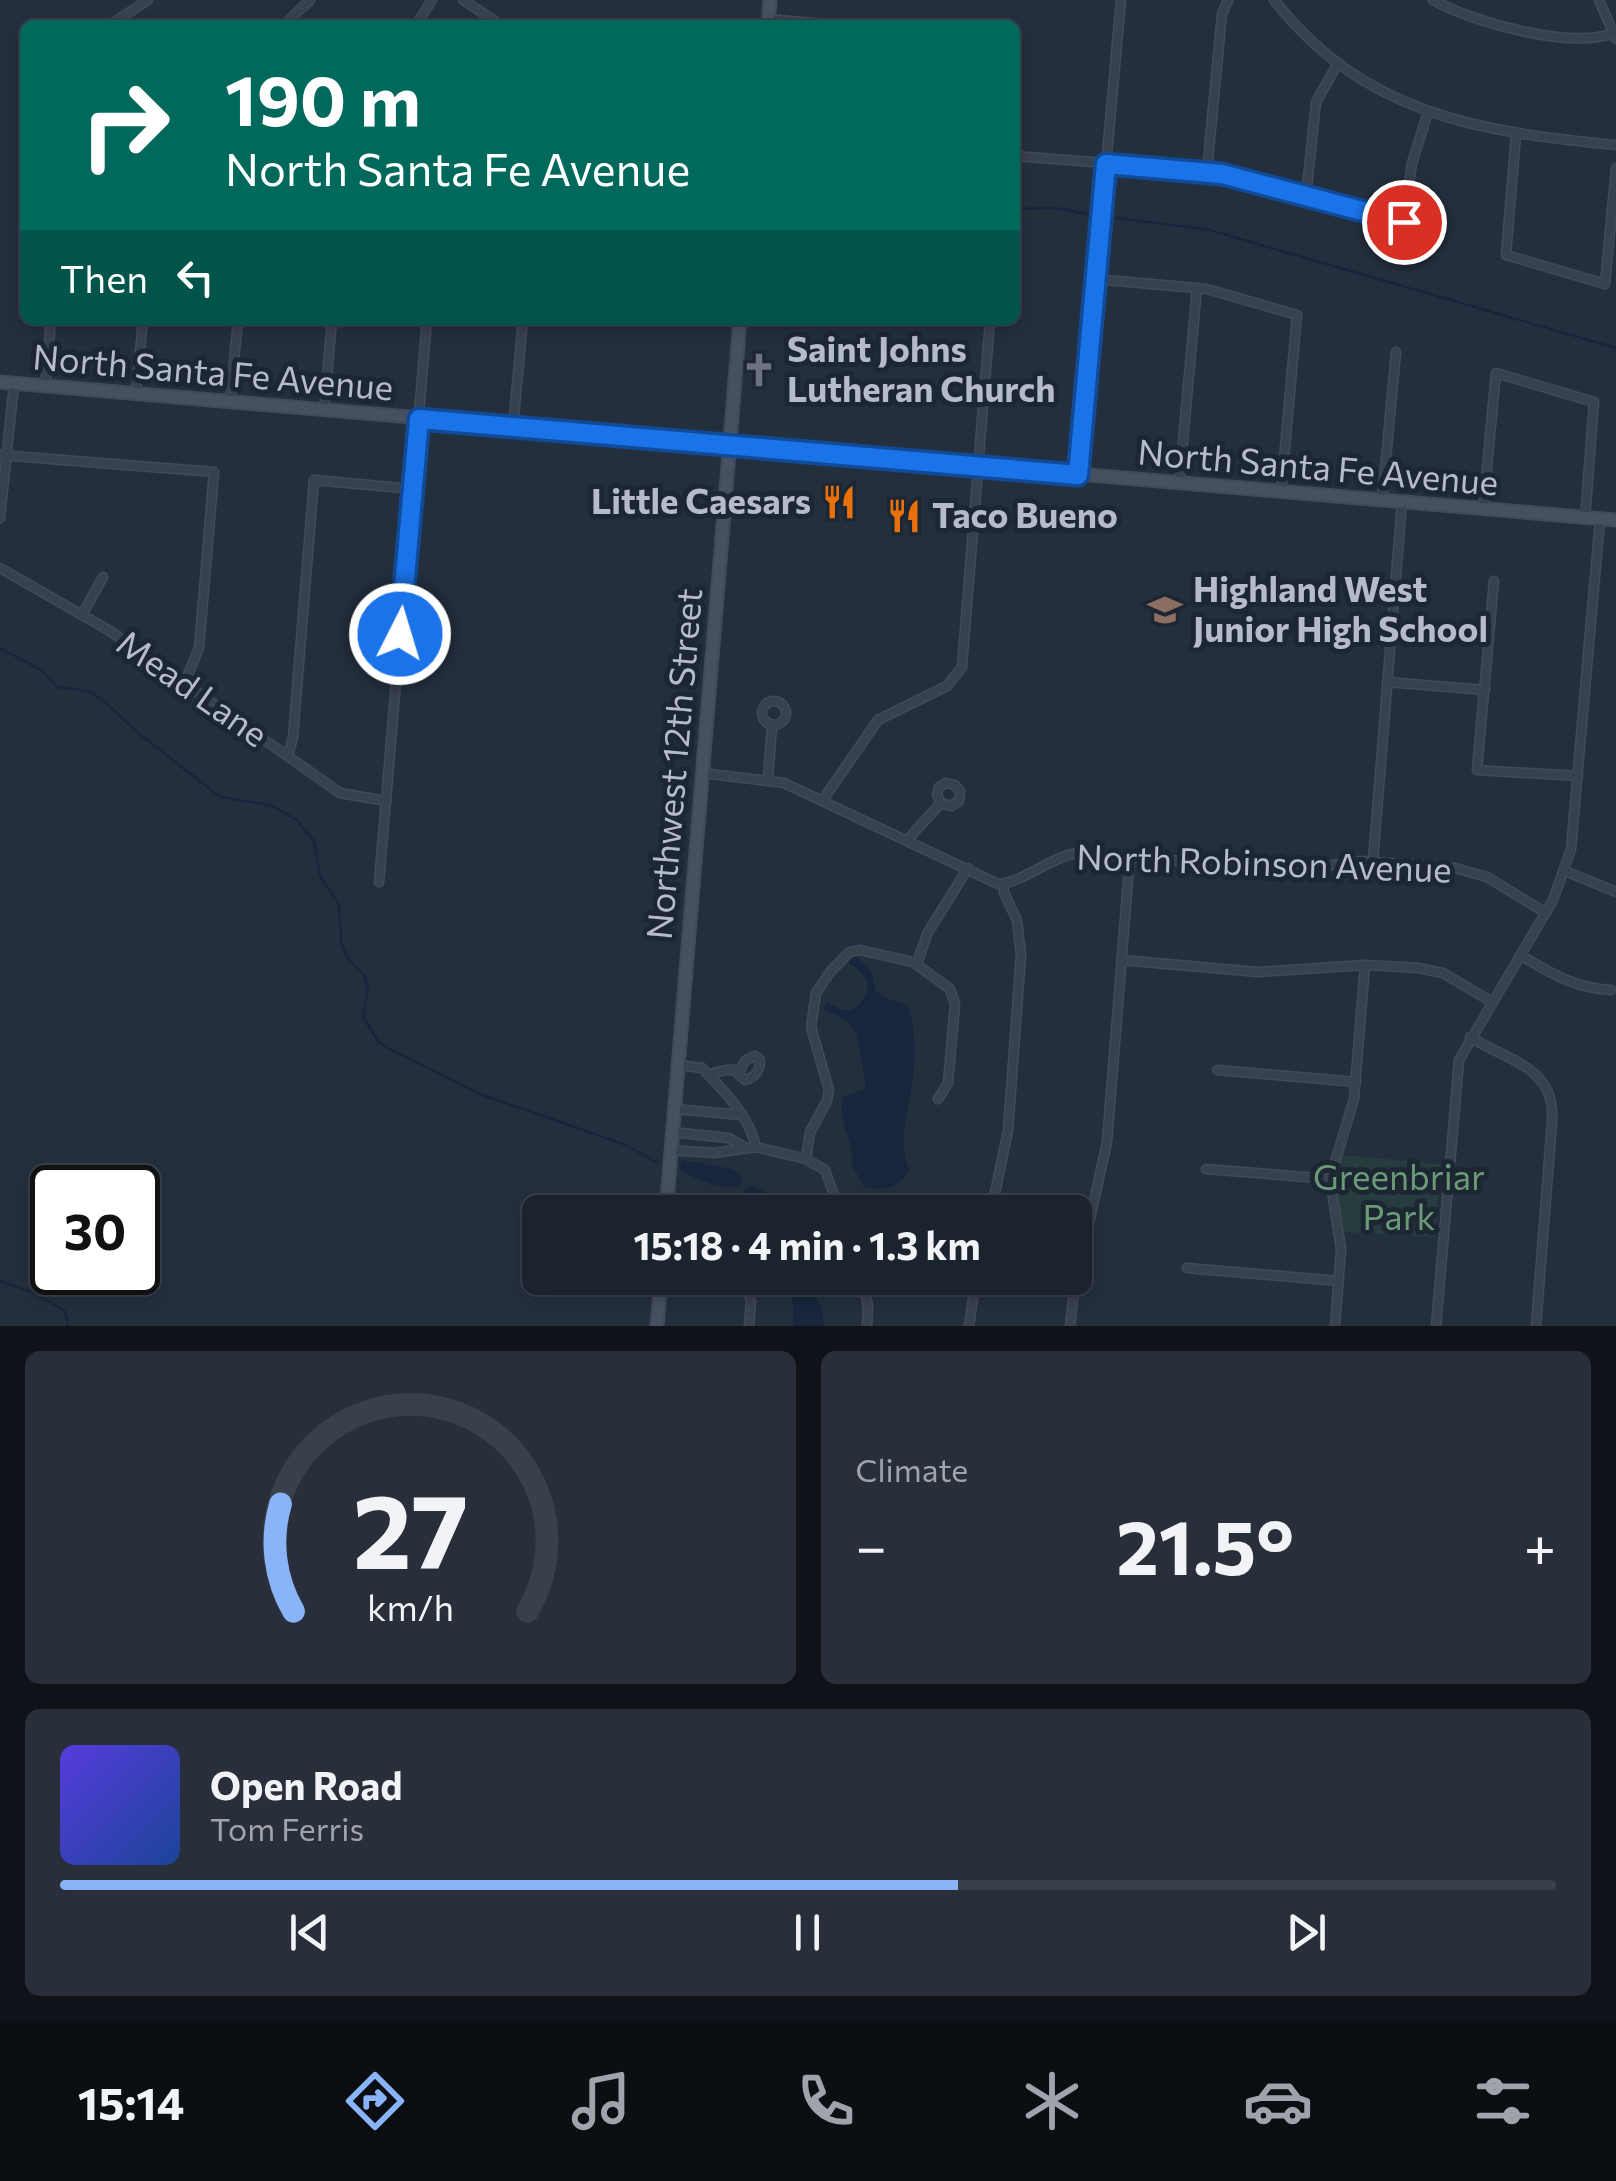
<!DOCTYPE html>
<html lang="en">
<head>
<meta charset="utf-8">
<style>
  :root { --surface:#1b232e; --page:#282f3a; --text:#f1f3f6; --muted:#a0a4aa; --line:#39404a; --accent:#8ab4f8 }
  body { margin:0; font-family:Commissioner,sans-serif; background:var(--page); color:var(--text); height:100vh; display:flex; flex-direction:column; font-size:38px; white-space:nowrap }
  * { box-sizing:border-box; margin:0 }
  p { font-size:32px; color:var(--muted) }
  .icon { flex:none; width:55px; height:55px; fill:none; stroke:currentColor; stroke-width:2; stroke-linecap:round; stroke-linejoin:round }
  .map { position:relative; height:1326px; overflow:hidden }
  .details { display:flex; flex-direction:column; gap:25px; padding:25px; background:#0f1319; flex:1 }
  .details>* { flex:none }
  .banner { position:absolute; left:20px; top:20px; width:1000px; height:305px; border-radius:15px; box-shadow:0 5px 15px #0003,0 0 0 2px var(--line); background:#00695c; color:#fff; overflow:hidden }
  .speed { position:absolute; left:30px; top:1165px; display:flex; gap:20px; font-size:50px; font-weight:700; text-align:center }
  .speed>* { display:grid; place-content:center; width:130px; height:130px; border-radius:50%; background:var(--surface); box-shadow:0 5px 15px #0003,0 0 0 2px var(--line); line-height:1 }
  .speed .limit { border:5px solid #111; border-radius:15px; background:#fff; color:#111 }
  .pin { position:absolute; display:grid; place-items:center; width:85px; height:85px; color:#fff; margin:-42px; border:5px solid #fff; border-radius:50%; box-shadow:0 2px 10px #0007 }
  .me { position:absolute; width:110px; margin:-55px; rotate:5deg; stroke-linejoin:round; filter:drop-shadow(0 0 8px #0008) }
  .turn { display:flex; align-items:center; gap:35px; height:210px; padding:0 40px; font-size:45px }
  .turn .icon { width:130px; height:130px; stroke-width:2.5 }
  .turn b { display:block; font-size:70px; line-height:85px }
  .then { display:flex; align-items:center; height:95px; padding:0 40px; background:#0003; gap:20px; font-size:38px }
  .big { font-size:75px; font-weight:700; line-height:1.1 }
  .details .card { flex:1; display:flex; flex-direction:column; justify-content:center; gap:15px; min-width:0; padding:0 35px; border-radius:15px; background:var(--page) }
  .details .dial { align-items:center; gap:0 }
  .dial svg { height:260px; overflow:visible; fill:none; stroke:var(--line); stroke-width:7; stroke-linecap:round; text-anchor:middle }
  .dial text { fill:var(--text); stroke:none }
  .song { display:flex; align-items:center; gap:30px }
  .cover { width:120px; height:120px; border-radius:15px; background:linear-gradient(135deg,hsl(250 70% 55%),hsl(220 70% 35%)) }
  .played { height:10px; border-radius:5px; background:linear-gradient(90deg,var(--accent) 60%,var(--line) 60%) }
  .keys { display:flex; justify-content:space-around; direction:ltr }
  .heat { display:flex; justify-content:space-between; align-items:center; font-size:55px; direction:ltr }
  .details .tiles { flex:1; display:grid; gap:25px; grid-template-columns:1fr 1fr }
  .card:last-child { grid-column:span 2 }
  .trip { position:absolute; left:522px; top:1195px; width:570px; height:100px; border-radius:15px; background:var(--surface); box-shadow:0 5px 15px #0003,0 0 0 2px var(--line); font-weight:700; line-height:100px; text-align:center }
  .menu { display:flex; height:160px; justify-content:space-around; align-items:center; background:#0b0e12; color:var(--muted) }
  .menu .icon { width:70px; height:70px }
  .menu .selected { color:var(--accent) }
  .menu b { font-size:45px; color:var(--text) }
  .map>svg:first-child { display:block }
</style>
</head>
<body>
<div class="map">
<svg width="1616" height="1326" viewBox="0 0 1616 1326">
  <rect width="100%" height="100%" fill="#242f3e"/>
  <path fill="#263c3f" d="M1341,1155L1441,1164L1435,1237L1343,1232L1335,1192Z"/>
  <g fill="#17263c">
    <path d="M855,955L871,970L876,991L883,997L908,1006C916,1030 915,1059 912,1084C908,1112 898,1141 909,1169C901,1187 884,1192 865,1187L851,1164C856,1141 835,1121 844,1096L863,1090L866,1085L856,1032L849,1023L823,1008L827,1002C840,1010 851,1016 862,1001C865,996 868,991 868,986C867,976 854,967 847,961Z"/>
    <path d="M681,1160L732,1169L740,1175L742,1184C723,1193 699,1180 680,1170Z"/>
    <path d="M751,1185L771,1195L781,1196L793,1212H756L744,1201V1191Z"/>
    <path d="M786,1278H814V1298L822,1308L824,1326H794L793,1302Z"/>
  </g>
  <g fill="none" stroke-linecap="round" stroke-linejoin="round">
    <g stroke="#17263c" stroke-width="2.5">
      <path d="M1015,209L1056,208L1098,216"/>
      <path d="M1106,217L1206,229L1616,348"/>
      <path d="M0,648L43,671L57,687L88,691L103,700L137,732L220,797L270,805L297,820L314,841L320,876L339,905L341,942L347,957L365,977L368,989L363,1017L378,1041L387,1048L480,1094L626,1145L658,1163"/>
      <path d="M0,1281L35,1293L65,1311L68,1326"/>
    </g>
    <g stroke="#414a57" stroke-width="11">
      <g id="minor">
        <path d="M463,0L501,25"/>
        <path d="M1274,0C1364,115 1480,132 1616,145"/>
        <path d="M1433,0C1474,23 1567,48 1612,34"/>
        <path d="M1599,0L1616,39"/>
        <path d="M769,19L836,25"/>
        <path d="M110,25L148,0"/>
        <path d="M284,25L310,0"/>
        <path d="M416,25L432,0"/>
        <path d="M1516,135L1506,255L1605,284L1616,168"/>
        <path d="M1015,156L1207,171L1404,222L1412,163L1428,112"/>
        <path d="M1207,171L1222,14L1228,0"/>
        <path d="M1306,197L1316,102L1338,63"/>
        <path d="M1095,279L1207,289L1297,315L1281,492"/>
        <path d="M45,386L51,320"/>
        <path d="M136,394L143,320"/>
        <path d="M230,402L238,320"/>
        <path d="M324,410L332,320"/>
        <path d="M513,427L523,320"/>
        <path d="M0,455L214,472L199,648L184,684"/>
        <path d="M1078,475L1121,0"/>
        <path d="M1179,484L1197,288"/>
        <path d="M1382,501L1396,352"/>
        <path d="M1483,509L1496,373L1594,402L1585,518"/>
        <path d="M0,518L14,384"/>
        <path d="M0,568L110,631L340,793L386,801"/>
        <path d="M1494,581L1477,770L1578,776"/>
        <path d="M82,615L103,577"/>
        <path d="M1387,682L1485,690"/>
        <circle cx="774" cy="713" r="12"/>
        <path d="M288,757L293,737L314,480L413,489"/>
        <path d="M702,773L784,783L998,884C1022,883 1049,858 1076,853L1297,870L1360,861L1455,868L1487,877L1546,913"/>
        <path d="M768,780L772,725"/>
        <path d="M822,801L878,720L947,686L962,667L990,320"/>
        <path d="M908,839L941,803L951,806L959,801L960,791L955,785L946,783L939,787L937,795L941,803"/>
        <path d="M1373,861L1402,502"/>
        <path d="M1565,871L1616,892"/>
        <path d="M379,882L427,320"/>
        <path d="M1520,955C1551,973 1574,988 1611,990"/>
        <path d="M1121,960L1258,972L1365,965L1418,968L1443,973L1492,1002"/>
        <path d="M917,964L927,934L968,868"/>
        <path d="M1470,1037C1510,1062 1556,1067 1552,1122L1536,1326"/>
        <path d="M678,1065L702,1068C724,1091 749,1115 756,1147"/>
        <path d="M1217,1070L1356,1082"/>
        <path d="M709,1075C720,1070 728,1069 740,1070L746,1060L755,1056L760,1060C760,1071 756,1077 745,1080L734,1070"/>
        <path d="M674,1109L742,1115"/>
        <path d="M672,1132L729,1138L746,1148"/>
        <path d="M671,1150L714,1153L756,1147L806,1159L825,1170L840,1212"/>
        <path d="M806,1159L810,1132L827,1101L829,1090L811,1027L816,993L830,972L850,952L860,950L913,962L950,989L955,1004L948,1083L938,1099"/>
        <path d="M1206,1169L1330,1179"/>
        <path d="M991,1212L1008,1131L1021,955L1017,920L1004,893V885"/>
        <path d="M1187,1268L1339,1281"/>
        <path d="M742,1278L751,1301L749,1326"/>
        <path d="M862,1278L868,1306L867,1326"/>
        <path d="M969,1326L976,1278"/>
        <path d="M1070,1326L1074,1291L1107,1142L1130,856"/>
        <path d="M1335,1326L1341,1249L1330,1179L1354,1099L1365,965"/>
        <path d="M1436,1326L1459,1060L1553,900L1571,849L1600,519"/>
      </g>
    </g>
    <g stroke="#414a57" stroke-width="15">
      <g id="secondary">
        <path d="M768,25L770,0"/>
        <path d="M0,382L1616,520"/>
        <path d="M666,1212L740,320"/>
        <path d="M657,1326L661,1278"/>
      </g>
    </g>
    <use href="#minor" stroke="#38414e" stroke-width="8"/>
    <use href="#secondary" stroke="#465061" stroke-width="11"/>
  </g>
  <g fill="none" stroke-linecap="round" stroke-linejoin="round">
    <g stroke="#114b97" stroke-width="25">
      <path id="route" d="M400,634L419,419L1078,475L1106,164L1222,174L1404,222"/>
    </g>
    <use href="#route" stroke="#1a73e8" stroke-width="18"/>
  </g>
  <defs>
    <g id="church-bare" transform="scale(2.7)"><path d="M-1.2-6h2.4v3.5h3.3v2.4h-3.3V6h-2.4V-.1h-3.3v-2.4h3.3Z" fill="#6b7280" stroke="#1d2633" stroke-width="2.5" paint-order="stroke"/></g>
    <g id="restaurant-bare" transform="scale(2.7)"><path d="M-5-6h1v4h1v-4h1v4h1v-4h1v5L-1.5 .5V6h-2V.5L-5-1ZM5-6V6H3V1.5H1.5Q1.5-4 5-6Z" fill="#e8710a" stroke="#1d2633" stroke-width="2.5" paint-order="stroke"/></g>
    <g id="school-bare" transform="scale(2.7)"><path d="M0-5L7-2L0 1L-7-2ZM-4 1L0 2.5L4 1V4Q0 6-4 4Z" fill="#8d6e63" stroke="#1d2633" stroke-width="2.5" paint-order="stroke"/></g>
  </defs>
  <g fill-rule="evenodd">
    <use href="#church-bare" x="759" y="370"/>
    <use href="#restaurant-bare" x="839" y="502"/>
    <use href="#restaurant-bare" x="904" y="516"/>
    <use href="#school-bare" x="1165" y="610"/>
  </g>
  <g text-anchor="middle" stroke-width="10" stroke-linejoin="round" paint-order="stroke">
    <g font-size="35" font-weight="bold" fill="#b4bcc9" stroke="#1d2633" text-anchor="start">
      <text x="787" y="362">Saint Johns<tspan x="787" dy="40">Lutheran Church</tspan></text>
      <text x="811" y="514" text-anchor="end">Little Caesars</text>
      <text x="932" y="528">Taco Bueno</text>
      <text x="1193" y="602">Highland West<tspan x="1193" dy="40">Junior High School</tspan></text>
    </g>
    <g font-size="35" fill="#b4bcc9" stroke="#1d2633">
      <text transform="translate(213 373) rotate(5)" y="12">North Santa Fe Avenue</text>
      <text transform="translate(1318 468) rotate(5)" y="12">North Santa Fe Avenue</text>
      <text transform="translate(192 689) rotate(35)" y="12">Mead Lane</text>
      <text transform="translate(675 764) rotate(-85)" y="12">Northwest 12th Street</text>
      <text transform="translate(1264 864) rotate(2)" y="12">North Robinson Avenue</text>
    </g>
    <g font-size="35" fill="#6b9a76" stroke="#1d2633">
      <text x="1399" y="1190">Greenbriar<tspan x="1399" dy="40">Park</tspan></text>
    </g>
  </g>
</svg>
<div class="speed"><div class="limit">30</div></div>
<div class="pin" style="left:1404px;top:222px;background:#d93025"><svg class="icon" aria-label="arrive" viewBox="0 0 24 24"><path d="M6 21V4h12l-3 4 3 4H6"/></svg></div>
<svg class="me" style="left:400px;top:634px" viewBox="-20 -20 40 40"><circle r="17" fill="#1a73e8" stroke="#fff" stroke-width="3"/><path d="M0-11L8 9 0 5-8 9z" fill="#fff"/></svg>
<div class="trip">15:18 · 4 min · 1.3 km</div>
<div class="banner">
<div class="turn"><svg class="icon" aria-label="right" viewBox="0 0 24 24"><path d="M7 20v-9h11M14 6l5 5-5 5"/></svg><div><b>190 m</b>North Santa Fe Avenue</div></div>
<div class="then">Then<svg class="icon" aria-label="left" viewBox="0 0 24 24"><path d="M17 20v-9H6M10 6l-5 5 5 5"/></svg></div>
</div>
</div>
<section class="details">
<div class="tiles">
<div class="card dial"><svg viewBox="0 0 100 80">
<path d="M14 69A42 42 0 1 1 86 69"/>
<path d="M14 69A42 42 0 0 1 10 36" stroke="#8ab4f8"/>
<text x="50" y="56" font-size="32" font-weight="700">27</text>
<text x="50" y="72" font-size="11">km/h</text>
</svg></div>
<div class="card"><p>Climate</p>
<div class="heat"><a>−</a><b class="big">21.5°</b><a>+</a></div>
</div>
<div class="card">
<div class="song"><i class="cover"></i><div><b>Open Road</b><p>Tom Ferris</p></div></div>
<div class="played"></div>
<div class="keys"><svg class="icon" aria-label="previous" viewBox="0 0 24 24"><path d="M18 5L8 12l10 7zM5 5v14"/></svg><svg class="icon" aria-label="pause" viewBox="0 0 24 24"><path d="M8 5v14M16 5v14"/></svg><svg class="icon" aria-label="next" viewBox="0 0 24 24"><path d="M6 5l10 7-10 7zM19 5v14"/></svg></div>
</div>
</div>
</section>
<nav class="menu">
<b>15:14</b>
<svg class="icon selected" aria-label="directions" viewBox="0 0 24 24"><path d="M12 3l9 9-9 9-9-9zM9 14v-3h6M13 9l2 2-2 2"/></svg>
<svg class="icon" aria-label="music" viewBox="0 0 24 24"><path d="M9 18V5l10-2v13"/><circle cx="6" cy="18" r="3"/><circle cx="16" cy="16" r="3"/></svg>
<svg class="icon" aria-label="phone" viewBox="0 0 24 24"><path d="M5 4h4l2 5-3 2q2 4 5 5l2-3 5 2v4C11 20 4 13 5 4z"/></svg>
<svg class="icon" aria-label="climate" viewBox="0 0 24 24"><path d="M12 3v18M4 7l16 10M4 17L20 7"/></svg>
<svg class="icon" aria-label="car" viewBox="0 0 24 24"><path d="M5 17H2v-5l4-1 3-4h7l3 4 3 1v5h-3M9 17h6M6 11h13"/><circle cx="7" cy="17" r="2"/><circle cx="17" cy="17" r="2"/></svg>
<svg class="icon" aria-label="filters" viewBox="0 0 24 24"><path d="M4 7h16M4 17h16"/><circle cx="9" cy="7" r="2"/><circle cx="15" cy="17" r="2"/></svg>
</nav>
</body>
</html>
